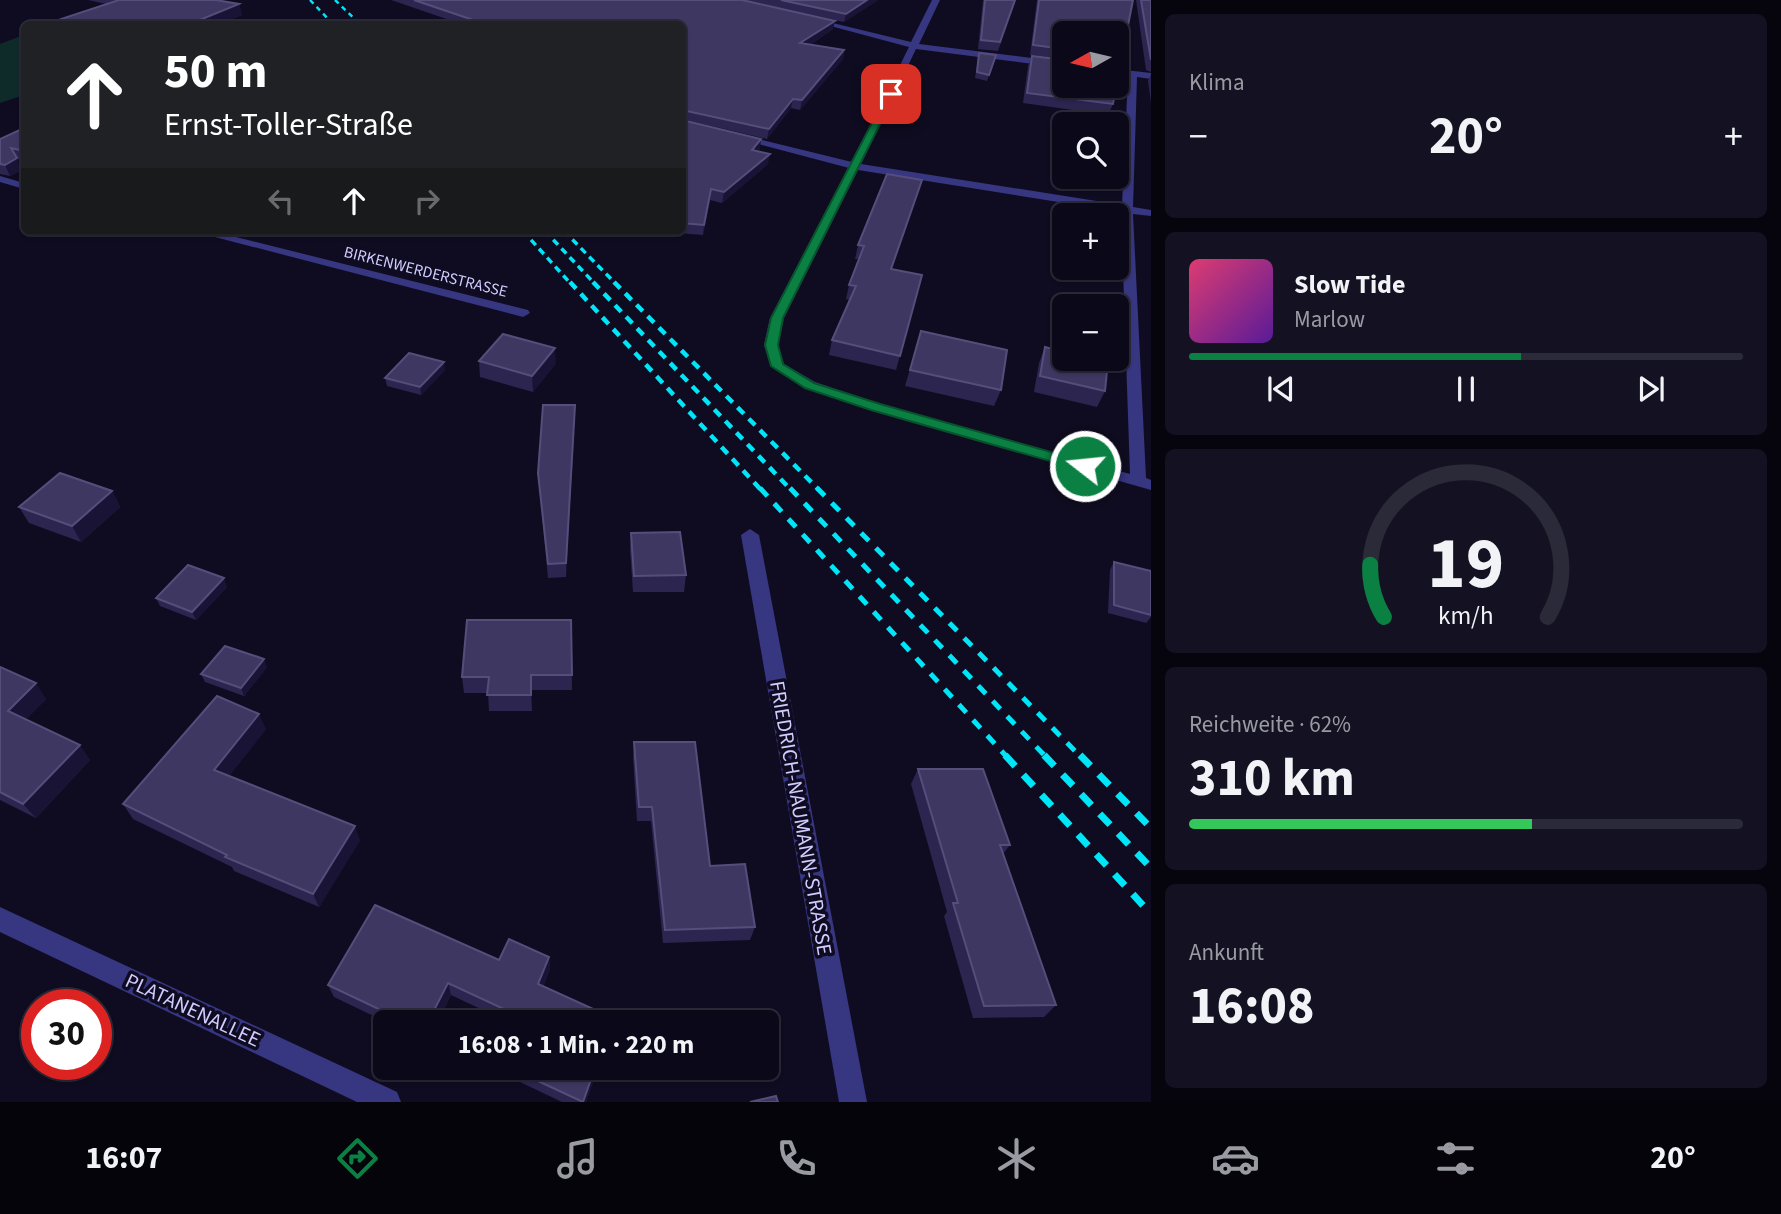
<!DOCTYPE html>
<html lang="de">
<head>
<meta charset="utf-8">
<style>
  :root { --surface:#0b0919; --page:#141222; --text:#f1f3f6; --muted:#9a9aa2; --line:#2b2a38; --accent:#0b8043 }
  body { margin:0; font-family:"Source Sans 3",sans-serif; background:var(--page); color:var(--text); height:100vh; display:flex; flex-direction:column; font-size:26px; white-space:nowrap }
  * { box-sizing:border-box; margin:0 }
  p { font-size:23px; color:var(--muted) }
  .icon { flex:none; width:38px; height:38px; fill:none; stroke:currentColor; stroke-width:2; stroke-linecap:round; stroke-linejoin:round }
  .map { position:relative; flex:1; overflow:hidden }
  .sheet { display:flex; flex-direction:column; gap:14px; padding:14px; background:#06050e; width:630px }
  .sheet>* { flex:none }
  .guide { position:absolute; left:21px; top:21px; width:665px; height:214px; border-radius:10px; box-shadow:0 2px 5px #0004,0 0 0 2px var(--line); background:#202124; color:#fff; overflow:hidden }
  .needle { width:46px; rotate:262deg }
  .buttons { position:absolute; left:1052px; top:21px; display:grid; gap:14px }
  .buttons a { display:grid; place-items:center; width:77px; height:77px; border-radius:10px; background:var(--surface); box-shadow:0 2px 5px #0004,0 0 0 2px var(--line); font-size:35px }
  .speed { position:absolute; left:21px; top:989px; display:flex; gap:14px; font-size:35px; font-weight:700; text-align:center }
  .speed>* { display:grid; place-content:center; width:91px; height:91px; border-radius:50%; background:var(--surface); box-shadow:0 2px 5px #0004,0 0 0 2px var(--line); line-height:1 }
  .speed .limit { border:10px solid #d22; background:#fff; color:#111 }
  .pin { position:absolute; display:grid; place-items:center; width:60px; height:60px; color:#fff; margin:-30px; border-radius:14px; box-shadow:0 4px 10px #0006 }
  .me { position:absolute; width:77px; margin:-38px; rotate:286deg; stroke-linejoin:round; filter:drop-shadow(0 0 5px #0008) }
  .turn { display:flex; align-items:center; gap:24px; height:147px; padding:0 28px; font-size:32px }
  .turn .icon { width:91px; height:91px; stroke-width:2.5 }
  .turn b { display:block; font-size:49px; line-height:60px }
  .lanes { display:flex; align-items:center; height:66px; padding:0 28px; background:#0003; justify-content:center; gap:35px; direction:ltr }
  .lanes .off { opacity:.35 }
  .big { font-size:52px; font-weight:700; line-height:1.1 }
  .sheet .card { flex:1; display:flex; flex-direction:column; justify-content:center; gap:10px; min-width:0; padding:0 24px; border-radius:10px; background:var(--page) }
  .sheet .dial { align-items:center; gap:0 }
  .dial svg { height:182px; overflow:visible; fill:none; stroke:var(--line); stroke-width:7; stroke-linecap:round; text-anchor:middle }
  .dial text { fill:var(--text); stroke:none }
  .song { display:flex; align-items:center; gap:21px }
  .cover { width:84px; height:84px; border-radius:10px; background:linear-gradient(135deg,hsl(340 70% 55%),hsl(270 70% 35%)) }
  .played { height:7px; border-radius:4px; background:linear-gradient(90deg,var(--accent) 60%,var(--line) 60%) }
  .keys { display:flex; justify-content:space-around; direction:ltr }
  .heat { display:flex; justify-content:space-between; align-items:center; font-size:38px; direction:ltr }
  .charge { height:10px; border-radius:5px; background:linear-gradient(90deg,#34c759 62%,var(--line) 0) }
  .trip { position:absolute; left:373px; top:1010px; width:406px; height:70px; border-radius:10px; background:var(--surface); box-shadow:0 2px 5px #0004,0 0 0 2px var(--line); font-weight:700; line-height:70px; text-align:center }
  .menu { display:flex; height:112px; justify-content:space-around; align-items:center; background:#04040a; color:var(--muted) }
  .menu .icon { width:49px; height:49px }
  .menu .current { color:var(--accent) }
  .menu b { font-size:32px; color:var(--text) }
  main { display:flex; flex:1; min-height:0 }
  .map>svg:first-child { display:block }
</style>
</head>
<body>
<main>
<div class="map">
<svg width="1151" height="1102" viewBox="0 0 1151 1102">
  <rect width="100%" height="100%" fill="#0f0c21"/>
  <path fill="#0f2b29" d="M21,36L24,37V95L0,103V44Z"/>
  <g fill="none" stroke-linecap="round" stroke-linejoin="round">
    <g fill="#373681" fill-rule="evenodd">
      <path d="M932,0H940L919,44L1064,62V68L916,49L861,164L1122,205L1128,76L1116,75V69L1151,73V79L1137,77L1133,207L1151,210V216L1133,214L1146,478L1151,480V490L870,410L805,388L771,366L764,345L770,318L849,168L732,137L737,134L852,162L909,47L808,20L812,18L911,42ZM858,170L1121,212L1130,474L880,404L815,382L784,364L778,345L784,318Z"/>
      <path d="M0,176L24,183V189L0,182Z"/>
      <path d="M192,231H212L528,310L530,313L523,317Z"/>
      <path d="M750,529L759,535L867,1102H839L741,535Z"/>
      <path d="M0,907L397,1092L401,1102H357L0,932Z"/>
    </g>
    <g stroke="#00e5f7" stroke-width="2.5" stroke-dasharray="5 4.5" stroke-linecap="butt">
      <path d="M310,0L333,24"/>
      <path d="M335,0L360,24"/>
    </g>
    <g stroke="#00e5f7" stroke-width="3.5" stroke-dasharray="7 5" stroke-linecap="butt">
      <path d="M523,231L571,284"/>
      <path d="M545,231L595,284"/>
      <path d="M564,231L616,284"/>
    </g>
    <g stroke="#00e5f7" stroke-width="4.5" stroke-dasharray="9 7" stroke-linecap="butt">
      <path d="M570,282L761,490"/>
      <path d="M593,282L791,490"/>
      <path d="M614,282L819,490"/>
    </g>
    <g stroke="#00e5f7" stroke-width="5" stroke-dasharray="11 10" stroke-linecap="butt">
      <path d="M760,488L1007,757"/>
      <path d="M790,488L1046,757"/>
      <path d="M817,488L1081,757"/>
    </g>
    <g stroke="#00e5f7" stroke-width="7" stroke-dasharray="15 12" stroke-linecap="butt">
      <path d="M1005,755L1151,914"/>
      <path d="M1044,755L1151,868"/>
      <path d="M1080,755L1151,828"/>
    </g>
  </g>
  <g fill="#2c254f">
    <path d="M88,0H216L239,4L242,15L220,24H60L58,20L106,4Z"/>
    <path d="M391,0H742L833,29L810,45L844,50L843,59L800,110L791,108L767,139L682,119V24H461Z"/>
    <path d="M742,0H878L844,22Z"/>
    <path d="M983,0H1016L998,51L978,49Z"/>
    <path d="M1037,0H1133L1122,56L1119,64L1064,33V59L1030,55Z"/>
    <path d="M1136,0H1151V72L1146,70Z"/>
    <path d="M979,53L996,55L987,81L975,78Z"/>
    <path d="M1032,56L1113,104L1108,115L1023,103L1028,66Z"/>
    <path d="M1151,74V103L1148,81Z"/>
    <path d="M682,120L760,149L758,151L768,164L722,203L710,200L703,235L653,231H682Z"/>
    <path d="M24,128V161L17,159L22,170L10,176L0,174V139Z"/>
    <path d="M918,193L892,269L922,275L896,370L829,355L832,340L850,300L846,299L849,285L859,259H855L858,245Z"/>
    <path d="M921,331L1001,390L994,406L905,386Z"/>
    <path d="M1045,347L1105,391L1097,407L1034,392L1039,363Z"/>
    <path d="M479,361L556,363L533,392L480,377Z"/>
    <path d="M445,370L421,395L387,386L385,378Z"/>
    <path d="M575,405L566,577L548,578L538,473Z"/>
    <path d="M112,491L120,507L81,542L29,523L19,507Z"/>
    <path d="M631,533L686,575L684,592H633L630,549Z"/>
    <path d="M1114,562L1151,571V617L1146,623L1108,613L1110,570Z"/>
    <path d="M227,587L196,620L160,606L156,598Z"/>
    <path d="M571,620L572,690H532V711H489L488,693H464L462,677Z"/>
    <path d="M0,667L46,699L26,719L90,760L36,818L0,800Z"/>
    <path d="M267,667L244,696L205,682L201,674Z"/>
    <path d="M266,729L229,776L360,840L319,907L234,871L232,867L133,819L123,804Z"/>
    <path d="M634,742L710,866L755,927L750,940L663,943L651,821H637L633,757Z"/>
    <path d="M918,769L1010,845L1003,854L1056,1005L1044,1017L973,1018L944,916L947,912L911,784Z"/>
    <path d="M549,957L550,969L543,987L613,1018L612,1022H508L451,995L438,1022H386L334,997L328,985L499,960Z"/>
    <path d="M500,1068H598L586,1102H562L501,1073Z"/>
  </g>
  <g fill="#191335">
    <path d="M867,0H878L844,22L846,14Z"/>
    <path d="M239,4L242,15L220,24H190Z"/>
    <path d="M835,21L833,29L799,52L800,43Z"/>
    <path d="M844,50L843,59L800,110L802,100Z"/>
    <path d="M793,99L791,108L767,139L769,129Z"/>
    <path d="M761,139L760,149L751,160L752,150Z"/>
    <path d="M770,154L768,164L722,203L724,192Z"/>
    <path d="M17,158L22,170L10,176L5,165Z"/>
    <path d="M922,180L918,193L887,283L891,269Z"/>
    <path d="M711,189L710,200L703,235L704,225Z"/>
    <path d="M555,348L556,363L533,392L532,376Z"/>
    <path d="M444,362L445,370L421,395L420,387Z"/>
    <path d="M575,405V419L566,577V563Z"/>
    <path d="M112,491L120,507L81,542L72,526Z"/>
    <path d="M224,578L227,587L196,620L192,612Z"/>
    <path d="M264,659L267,667L244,696L241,688Z"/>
    <path d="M531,675L532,690V711L531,695Z"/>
    <path d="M36,683L46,699L19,726L8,711Z"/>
    <path d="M259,714L266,729L222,785L214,770Z"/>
    <path d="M80,745L90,760L36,818L23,804Z"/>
    <path d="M355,826L360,840L319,907L313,894Z"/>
    <path d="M549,957L550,969L539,996L538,984Z"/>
    <path d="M448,983L451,995L438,1022H428Z"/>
    <path d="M595,1068H598L586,1102H583Z"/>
  </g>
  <g fill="#3e3762" stroke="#554e7b" stroke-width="2">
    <path d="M119,0H216L239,4L190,24H65L70,23L58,20Z"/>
    <path d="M414,0H742L835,21L800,43L844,50L802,100L793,99L769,129L682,110V24H485Z"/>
    <path d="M781,0H867L846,14Z"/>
    <path d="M985,0H1015L1000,42L981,40Z"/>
    <path d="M1039,0H1133L1122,56L1117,59L1120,67L1116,85V33H1064V49L1033,45Z"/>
    <path d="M1141,0H1151V60Z"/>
    <path d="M979,53L996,55L989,75L977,72Z"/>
    <path d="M1032,56L1064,60V86H1116L1113,104L1027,93Z"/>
    <path d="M682,120L761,139L752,150L770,154L724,192L711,189L704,225L682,223V146L685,144L682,143Z"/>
    <path d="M24,128V151L11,148L17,158L5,165L0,164V139Z"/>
    <path d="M887,174L922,180L891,269L922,275L900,356L832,340L856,286L849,285L864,246L858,245Z"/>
    <path d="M921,331L1007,350L1001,390L910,370Z"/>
    <path d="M503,334L555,348L532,376L479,361Z"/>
    <path d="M1045,347L1064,352V359H1096L1108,361L1105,391L1040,376Z"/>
    <path d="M409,353L444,362L420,387L385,378Z"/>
    <path d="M543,405H575L566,563L548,564L538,473Z"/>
    <path d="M60,473L112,491L72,526L19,507Z"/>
    <path d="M680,532L686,575L634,576L631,533Z"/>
    <path d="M1114,562L1151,571V615L1114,605Z"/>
    <path d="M188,565L224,578L192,612L156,598Z"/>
    <path d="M467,620H571L572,675H531V695H487L489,677H462Z"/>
    <path d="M225,646L264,659L241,688L201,674Z"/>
    <path d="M0,667L36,683L8,711L80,745L23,804L0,792Z"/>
    <path d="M217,696L259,714L214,770L355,826L313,894L225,857L227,855L123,804Z"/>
    <path d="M634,742H695L710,866L745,864L755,927L665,930L652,807H639Z"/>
    <path d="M918,769H983L1010,845H1000L1056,1005L984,1006L953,903H958Z"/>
    <path d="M375,905L499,960L509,939L549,957L538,984L613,1018L611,1022H516L519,1016L448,983L428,1022H406L328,985Z"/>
    <path d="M510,1068H595L583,1102Z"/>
    <path d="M776,1096L778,1102H750Z"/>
  </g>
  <path fill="#0b8043" stroke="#07532c" stroke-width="2" d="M891,91L895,94L783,318L778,345L783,364L814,383L880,404L1090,463L1093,466L1090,470L1085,471L871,410L805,388L771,366L765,345L771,318L887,94Z"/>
  <g text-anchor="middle" stroke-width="7" stroke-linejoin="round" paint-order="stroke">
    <g font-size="16" fill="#d1ccff" stroke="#0f0c21">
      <text transform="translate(426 271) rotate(14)" y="6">BIRKENWERDERSTRASSE</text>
    </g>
    <g font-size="21" fill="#d1ccff" stroke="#0f0c21">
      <text transform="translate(801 818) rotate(80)" y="7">FRIEDRICH-NAUMANN-STRASSE</text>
      <text transform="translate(193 1010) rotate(25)" y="7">PLATANENALLEE</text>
    </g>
  </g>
</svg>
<div class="buttons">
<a><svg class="needle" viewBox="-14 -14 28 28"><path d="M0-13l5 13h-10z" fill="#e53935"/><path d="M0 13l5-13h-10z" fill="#9a9aa2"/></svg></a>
<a><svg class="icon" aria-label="search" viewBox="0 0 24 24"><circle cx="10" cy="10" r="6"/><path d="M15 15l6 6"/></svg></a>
<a>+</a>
<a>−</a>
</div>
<div class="speed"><div class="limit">30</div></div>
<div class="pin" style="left:891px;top:94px;background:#d93025"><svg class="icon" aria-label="arrive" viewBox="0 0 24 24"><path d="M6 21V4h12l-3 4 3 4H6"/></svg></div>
<svg class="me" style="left:1085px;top:466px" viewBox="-20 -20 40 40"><circle r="17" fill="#0b8043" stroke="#fff" stroke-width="3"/><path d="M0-11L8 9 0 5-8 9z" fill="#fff"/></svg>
<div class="trip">16:08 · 1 Min. · 220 m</div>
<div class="guide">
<div class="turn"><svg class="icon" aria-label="ahead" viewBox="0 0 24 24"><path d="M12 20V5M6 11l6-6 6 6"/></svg><div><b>50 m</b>Ernst-Toller-Straße</div></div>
<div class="lanes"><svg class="icon off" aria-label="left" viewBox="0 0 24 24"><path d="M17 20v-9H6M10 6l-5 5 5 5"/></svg><svg class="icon" aria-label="ahead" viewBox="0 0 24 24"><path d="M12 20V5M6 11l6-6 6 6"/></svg><svg class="icon off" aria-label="right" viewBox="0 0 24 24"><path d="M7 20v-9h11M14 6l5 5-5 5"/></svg></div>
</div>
</div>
<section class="sheet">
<div class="card"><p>Klima</p>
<div class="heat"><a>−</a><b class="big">20°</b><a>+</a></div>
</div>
<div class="card">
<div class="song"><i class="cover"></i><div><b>Slow Tide</b><p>Marlow</p></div></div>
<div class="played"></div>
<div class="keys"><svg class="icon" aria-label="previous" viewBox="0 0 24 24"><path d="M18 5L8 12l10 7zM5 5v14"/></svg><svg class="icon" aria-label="pause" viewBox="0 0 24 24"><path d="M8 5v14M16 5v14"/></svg><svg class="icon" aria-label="next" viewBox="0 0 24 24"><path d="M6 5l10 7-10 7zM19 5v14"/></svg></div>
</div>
<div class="card dial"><svg viewBox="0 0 100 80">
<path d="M14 69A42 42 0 1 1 86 69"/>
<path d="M14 69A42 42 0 0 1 8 46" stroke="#0b8043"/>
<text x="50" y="56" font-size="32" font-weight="700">19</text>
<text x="50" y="72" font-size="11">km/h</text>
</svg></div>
<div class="card"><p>Reichweite · 62%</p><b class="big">310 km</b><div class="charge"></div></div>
<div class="card"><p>Ankunft</p><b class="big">16:08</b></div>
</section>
</main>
<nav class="menu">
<b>16:07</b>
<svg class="icon current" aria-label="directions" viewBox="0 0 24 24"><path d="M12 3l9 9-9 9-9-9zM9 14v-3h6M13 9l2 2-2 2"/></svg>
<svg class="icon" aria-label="music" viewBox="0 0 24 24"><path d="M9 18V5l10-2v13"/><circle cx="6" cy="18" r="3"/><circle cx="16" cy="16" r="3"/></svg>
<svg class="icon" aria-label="phone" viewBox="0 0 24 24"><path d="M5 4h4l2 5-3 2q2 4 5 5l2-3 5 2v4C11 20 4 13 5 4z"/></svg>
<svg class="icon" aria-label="climate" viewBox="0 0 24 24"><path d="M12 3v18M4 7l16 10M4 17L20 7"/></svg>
<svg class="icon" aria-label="car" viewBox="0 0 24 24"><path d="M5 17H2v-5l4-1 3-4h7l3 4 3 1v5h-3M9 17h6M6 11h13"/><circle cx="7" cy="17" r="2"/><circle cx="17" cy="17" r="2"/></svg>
<svg class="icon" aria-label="filters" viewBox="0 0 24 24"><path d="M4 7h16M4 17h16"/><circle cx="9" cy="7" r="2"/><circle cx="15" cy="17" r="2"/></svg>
<b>20°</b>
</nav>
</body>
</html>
